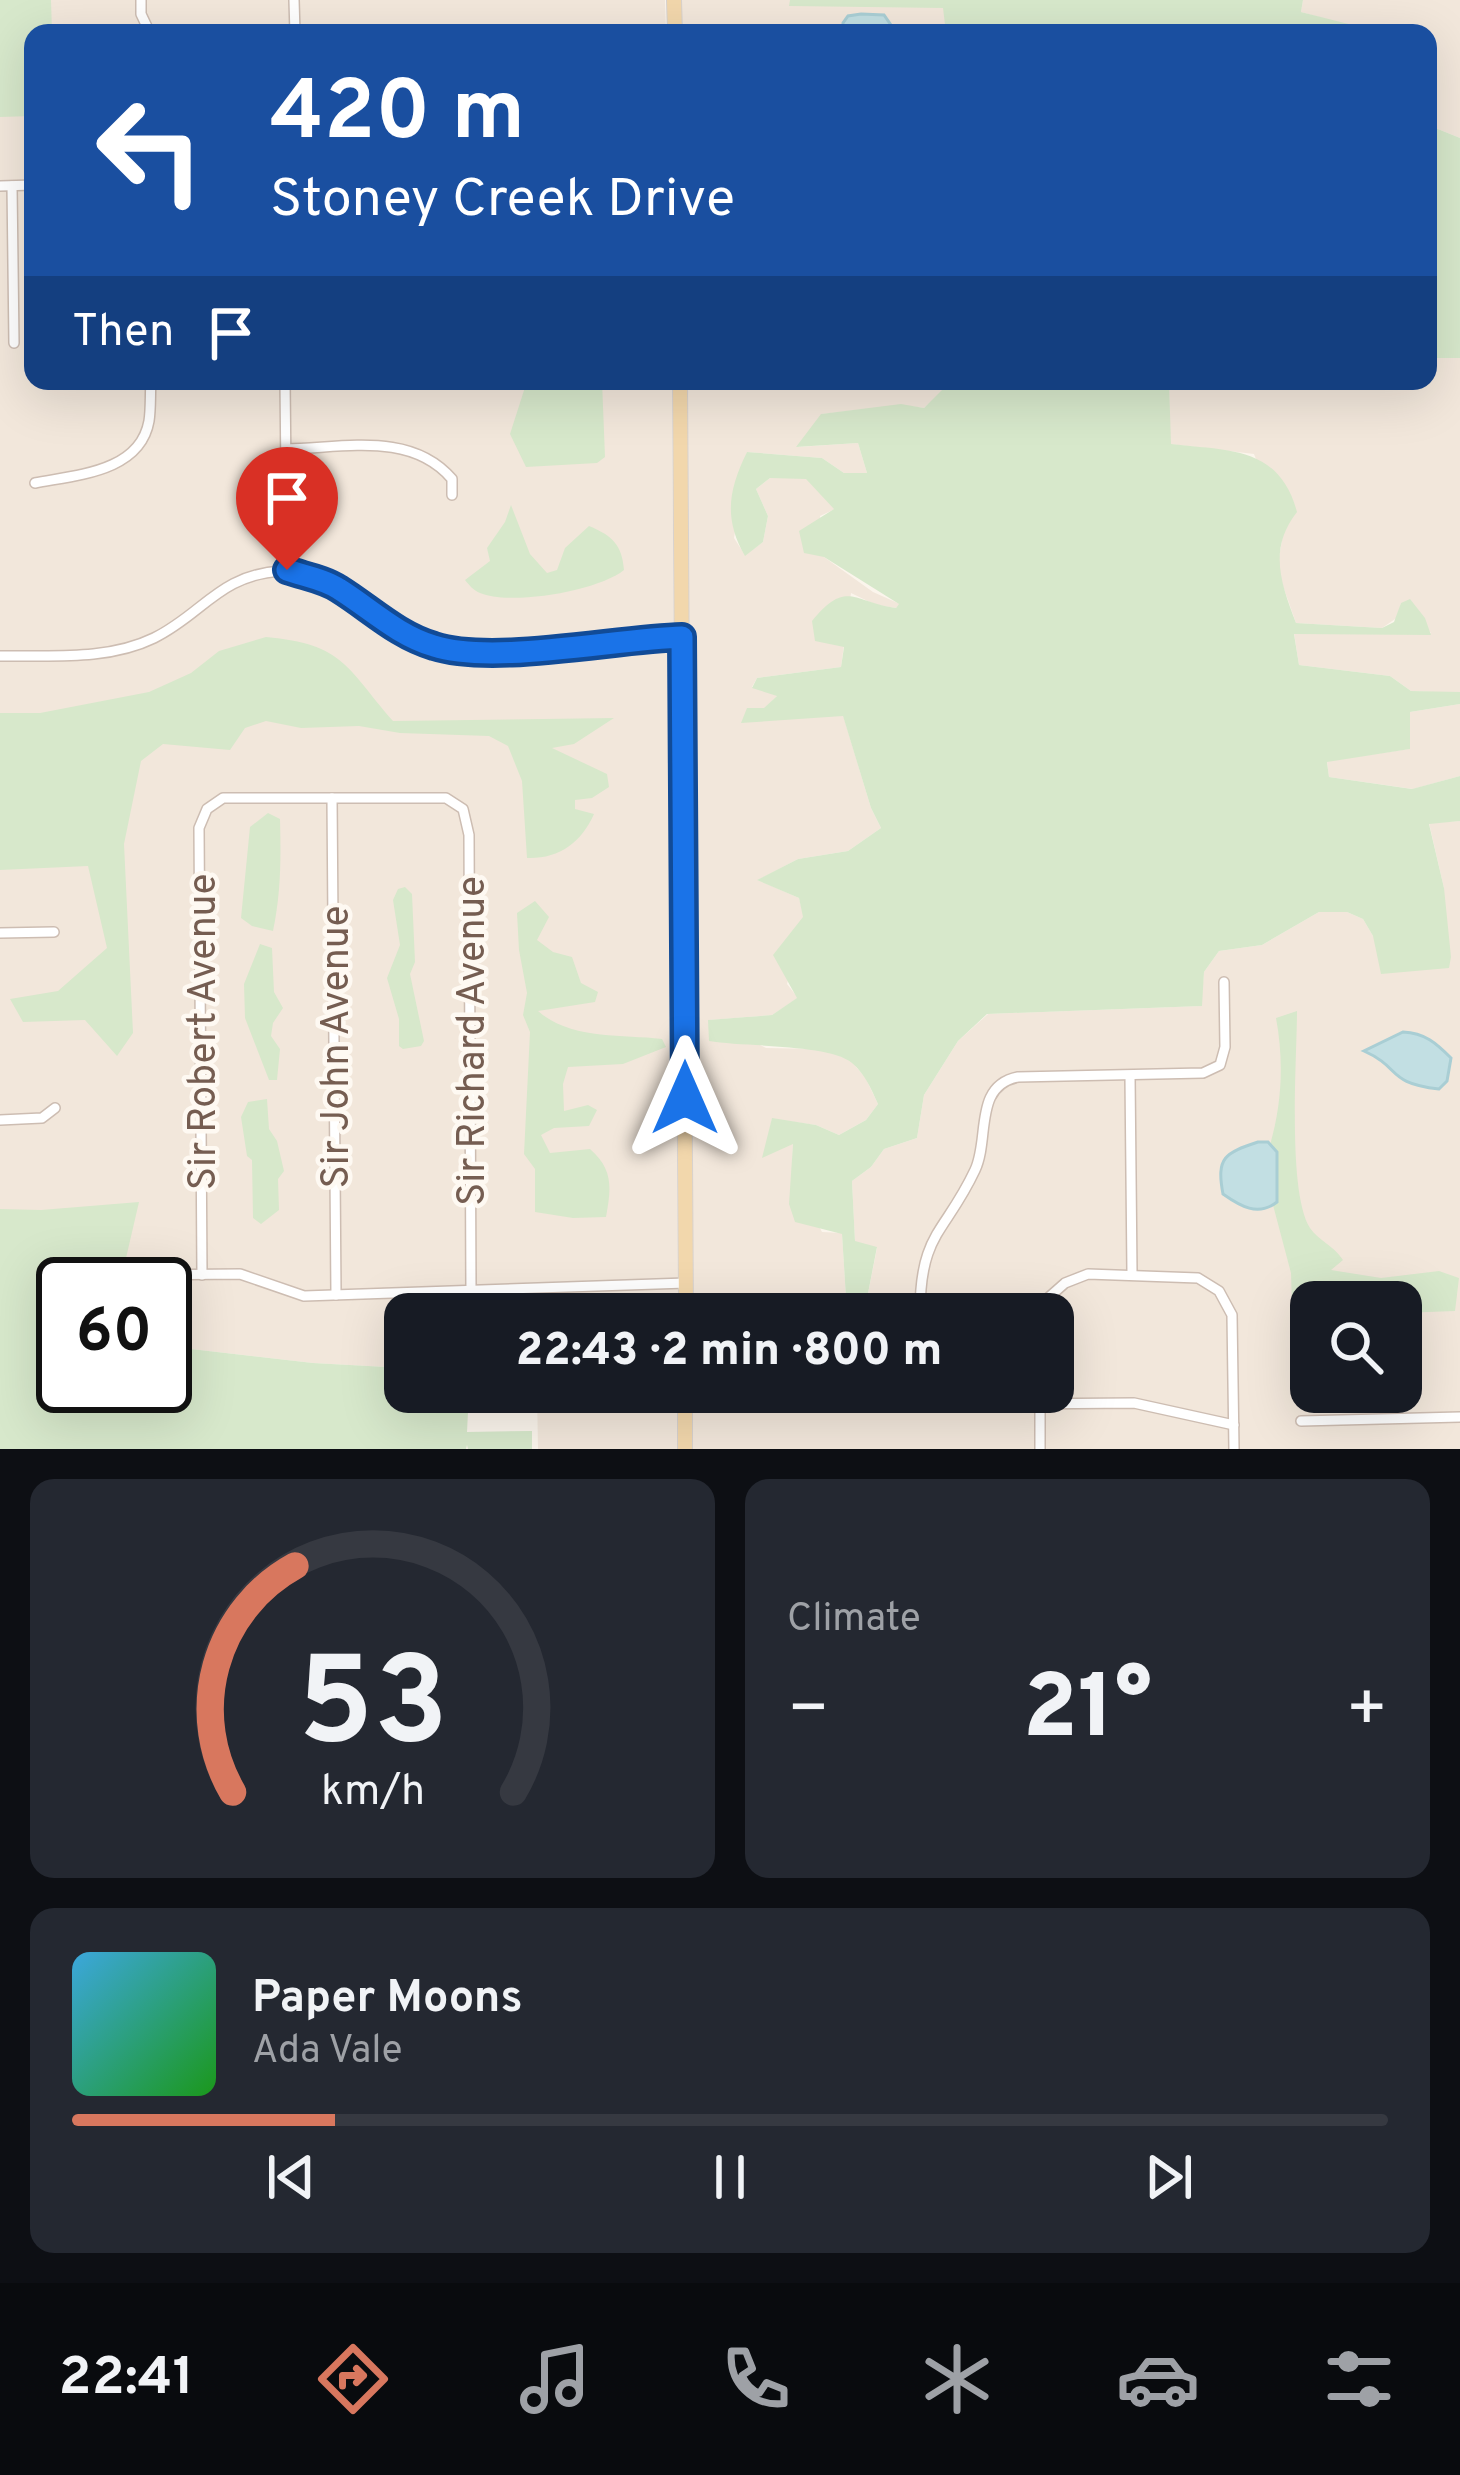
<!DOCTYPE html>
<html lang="en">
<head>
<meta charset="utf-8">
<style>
  :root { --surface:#171b24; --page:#242831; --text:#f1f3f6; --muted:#9ea1a6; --line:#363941; --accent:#d8775e }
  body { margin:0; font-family:Overpass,sans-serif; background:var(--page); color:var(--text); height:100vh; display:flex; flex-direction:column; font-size:45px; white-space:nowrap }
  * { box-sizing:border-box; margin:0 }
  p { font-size:39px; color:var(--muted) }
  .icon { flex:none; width:66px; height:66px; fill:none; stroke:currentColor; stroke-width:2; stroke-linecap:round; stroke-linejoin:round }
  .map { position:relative; height:1449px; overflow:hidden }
  .panel { display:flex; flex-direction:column; gap:30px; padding:30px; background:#0d0f14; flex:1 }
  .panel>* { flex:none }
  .top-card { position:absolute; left:24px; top:24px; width:1413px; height:366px; border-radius:24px; box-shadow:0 12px 48px #0002; background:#1a4fa0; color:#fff; overflow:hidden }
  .fabs { position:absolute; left:1290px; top:1281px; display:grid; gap:24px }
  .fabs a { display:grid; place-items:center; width:132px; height:132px; border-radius:24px; background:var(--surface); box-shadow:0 12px 48px #0002; font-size:60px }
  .speed { position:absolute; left:36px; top:1257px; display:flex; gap:24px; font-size:60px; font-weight:700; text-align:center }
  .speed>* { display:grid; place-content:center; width:156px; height:156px; border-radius:50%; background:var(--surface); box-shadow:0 12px 48px #0002; line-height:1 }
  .speed .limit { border:6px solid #111; border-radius:18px; background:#fff; color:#111 }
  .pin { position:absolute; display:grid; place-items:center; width:102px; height:102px; color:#fff; margin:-123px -51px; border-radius:50% 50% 50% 0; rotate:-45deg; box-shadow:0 0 12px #0007 }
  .pin .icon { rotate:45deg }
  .me { position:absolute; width:132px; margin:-66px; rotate:0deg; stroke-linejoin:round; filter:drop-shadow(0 0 9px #0008) }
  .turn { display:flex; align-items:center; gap:42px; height:252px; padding:0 48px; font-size:54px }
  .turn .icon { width:156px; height:156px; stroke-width:2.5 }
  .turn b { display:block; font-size:84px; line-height:102px }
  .then { display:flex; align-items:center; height:114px; padding:0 48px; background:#0003; gap:24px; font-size:45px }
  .big { font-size:90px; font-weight:800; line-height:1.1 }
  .panel .card { flex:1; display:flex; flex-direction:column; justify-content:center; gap:18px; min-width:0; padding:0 42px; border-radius:24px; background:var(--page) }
  .panel .dial { align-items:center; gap:0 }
  .dial svg { height:312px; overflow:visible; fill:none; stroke:var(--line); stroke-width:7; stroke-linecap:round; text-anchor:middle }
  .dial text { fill:var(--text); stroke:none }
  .song { display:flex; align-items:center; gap:36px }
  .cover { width:144px; height:144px; border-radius:18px; background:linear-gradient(135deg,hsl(200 70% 55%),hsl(120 70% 35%)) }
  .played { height:12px; border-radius:6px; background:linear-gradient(90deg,var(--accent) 20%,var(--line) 20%) }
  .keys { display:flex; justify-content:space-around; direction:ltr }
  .heat { display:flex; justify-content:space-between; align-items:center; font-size:66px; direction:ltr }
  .panel .tiles { flex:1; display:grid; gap:30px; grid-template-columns:1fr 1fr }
  .card:last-child { grid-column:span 2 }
  .trip { position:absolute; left:384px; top:1293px; width:690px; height:120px; border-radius:24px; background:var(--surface); box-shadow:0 12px 48px #0002; font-weight:800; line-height:120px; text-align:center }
  .tab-bar { display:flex; height:192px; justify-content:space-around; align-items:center; background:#090b0e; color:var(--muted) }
  .tab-bar .icon { width:84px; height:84px }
  .tab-bar .current { color:var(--accent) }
  .tab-bar b { font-size:54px; color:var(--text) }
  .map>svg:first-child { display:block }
</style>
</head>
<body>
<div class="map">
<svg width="1460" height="1449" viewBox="0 0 1460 1449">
  <rect width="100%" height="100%" fill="#fbf5ec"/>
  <g fill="#f2e7db" fill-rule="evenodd">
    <path d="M0,0H665L666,33H33V381H672L678,1314H405V1368L313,1363L165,1346V1284H120L119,1281L138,1202L0,1336Z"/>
    <path d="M681,0H790V6L922,5L944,8L946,33H681Z"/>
    <path d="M1303,0H1460V138L1428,125V33H1382L1344,24L1301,12Z"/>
    <path d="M1428,358H1460V692L1453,693L1411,691L1390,676L1299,665L1294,633H1431L1401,603L1398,617L1382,628L1296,623L1277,569L1284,529L1254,454L1170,444L1169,381H1428Z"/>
    <path d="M685,381L951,384L924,408L901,405L822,414L798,447L858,443L867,473H844L822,458L747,452L734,538L745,555L763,542L768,516L756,489L770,478H806L835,509L820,516L824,557L873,592L900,604L896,608L876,605L851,593L841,667L757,678L752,687L778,695L766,707L843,715L871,808L881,828L848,851L798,859L758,880L799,898L804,917L787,984L798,998L772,1015L709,1020L766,1048L820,1049L849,1059L865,1077L878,1104L866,1120L839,1135L816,1125L772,1119L764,1156L793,1143L792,1173L822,1232L842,1233L847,1314H692Z"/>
    <path d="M1460,704V776L1413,789L1329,777L1327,761L1409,749L1410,712Z"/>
    <path d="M1460,821V1449H693L692,1392H1053V1314H864L877,1248L855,1242L852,1181L871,1167L884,1149L917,1138L924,1095L958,1041L988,1014L1201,1006L1204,972L1219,951L1262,945L1319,912H1347L1363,919L1373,936L1444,888L1429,823ZM1311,1302H1401V1392H1311Z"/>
    <path d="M537,1392H679L680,1449H538Z"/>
  </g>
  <g fill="#d7e8cb">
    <path d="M0,0H51L52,33H33V116L0,117Z"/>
    <path d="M790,0H1303L1301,12L1384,33H946L943,8L789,6Z"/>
    <path d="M1428,125L1460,138V358H1428Z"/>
    <path d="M527,381H602L605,457L597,463L526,467L510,434Z"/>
    <path d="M951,381H1169L1171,444C1227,451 1279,445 1297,512C1268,549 1281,583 1296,623L1382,628L1394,622L1401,603L1410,599L1425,618L1431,635L1294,634L1299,665L1390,676L1411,691L1460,692V704L1410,712V749L1327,762L1329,777L1412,789L1460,776V821L1429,824L1444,888L1451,957L1449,968L1381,974L1373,936L1363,919L1347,912H1319L1262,945L1219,951L1204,972L1202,1006L987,1014L958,1041L924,1095L917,1138L884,1149L871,1167L852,1181L855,1241L877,1247L864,1314H847L842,1234L795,1222L789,1204L793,1144L762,1158L772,1118L816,1125L839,1135L866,1120L878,1104C871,1089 865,1074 852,1063C830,1044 744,1047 709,1041L708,1020L772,1015L797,998L773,955L803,917L799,898L757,880L798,859L848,851L881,828L871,808L843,716L741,723L747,708H764L777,696L752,688L757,678L841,667L844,647L815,641L812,621C847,579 852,602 896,608L899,604L824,557L804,553L799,531L834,509L806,479L770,478L756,489L768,516L763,542L745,556C723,518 729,489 747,452L822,458L844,473H867L858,443L796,447L821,414L901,404L924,408Z"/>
    <path d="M511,505L530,554L547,573L557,570L565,548L589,526C613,536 622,545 624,570C598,591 511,606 480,593C474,591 469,585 465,580L490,561L487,548L505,522Z"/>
    <path d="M266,637C344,644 346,667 393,721L614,718L574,744L552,748L607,774L609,787L592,798L575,800V809L594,814C581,843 559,859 527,858L522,781L508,746L489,736L400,733L359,726L301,728L266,721L245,728L230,750L163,744L141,761L124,844L133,1033L117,1056L85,1020L23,1022L10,999L58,991L107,948L88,866L0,870V713H40L149,692L191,673L219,651Z"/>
    <path d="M268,813L280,819C281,859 281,892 273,931L252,926L241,918L250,827Z"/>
    <path d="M405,887L412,894L415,962L410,974L424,1041L421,1046L403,1049L399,1046V1019L387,978L400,945L393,900L398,889Z"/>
    <path d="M535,901L549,917L537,940L553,952L572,957L581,983L598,992L595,1002L538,1011C571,1040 620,1034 662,1039L666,1047L623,1064L568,1067L563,1084L564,1111L588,1105L597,1110L589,1126L554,1128L541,1135L550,1153L590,1149C614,1170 611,1189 606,1217L573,1218L535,1212V1169L524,1154L530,1032L523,1015L527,993L519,950L517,913Z"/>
    <path d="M260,944L272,948L274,992L283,1008L273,1023L271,1036L280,1049L277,1080H269L245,1018L244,984Z"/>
    <path d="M1297,1011C1297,1059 1287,1191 1310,1228C1318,1240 1333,1245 1343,1260L1331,1270L1381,1278L1439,1271L1459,1278L1455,1311L1401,1313V1302H1311V1325L1305,1336L1293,1337L1291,1273L1273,1205L1277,1202V1152L1270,1145C1282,1103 1284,1061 1276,1018Z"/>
    <path d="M267,1099L269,1129L277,1141L284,1171L278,1179L279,1210L261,1224L253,1218L252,1160L247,1156L241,1117L248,1102Z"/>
    <path d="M139,1202L120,1284H63V1386H165V1346L313,1363L405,1368V1392H469L467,1432L532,1431V1449H468L467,1445L466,1449H0V1209L41,1210Z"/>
  </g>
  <g fill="#c2dfe3" stroke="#a9ced4" stroke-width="3">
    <path d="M861,14L884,15L893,28L891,33H843V23L848,16Z"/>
    <path d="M1403,1032C1425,1033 1436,1043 1451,1058L1447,1081L1439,1089C1386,1083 1402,1068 1364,1051Z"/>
    <path d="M1258,1142H1268L1277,1152V1202C1258,1217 1240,1206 1223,1194C1216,1157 1225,1153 1258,1142Z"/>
  </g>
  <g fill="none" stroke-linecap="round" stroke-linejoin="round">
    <g stroke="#cdbdb2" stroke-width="12">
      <g id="minor">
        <path d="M141,0V14L150,33"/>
        <path d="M294,0L295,33"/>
        <path d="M0,186L33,185"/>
        <path d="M12,186L14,343"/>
        <path d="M285,381L287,570"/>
        <path d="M286,449C344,448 411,431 452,479V495"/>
        <path d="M35,483C76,475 140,472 149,421C151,408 150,394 151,381"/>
        <path d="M0,656C50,655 107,661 154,638C203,614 219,575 281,571C340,567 382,632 435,647C497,665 614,639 682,637"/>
        <path d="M332,798L336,1295"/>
        <path d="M0,933L54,932"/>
        <path d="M1130,1076L1132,1273"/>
        <path d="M0,1120L42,1118L55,1108"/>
        <path d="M136,1275L240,1274L304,1296L686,1283"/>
        <path d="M202,1275L199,828L207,809L223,798H446L463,809L469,835L471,1293"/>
        <path d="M920,1314C920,1232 945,1234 975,1170C990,1138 973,1086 1018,1077L1203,1073L1220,1065L1225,1047L1224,982"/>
        <path d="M1040,1314L1048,1298L1065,1283L1088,1274L1198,1278L1219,1291L1232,1315L1234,1449"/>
        <path d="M853,1392L921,1405L1134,1403L1234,1425"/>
        <path d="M684,1395L843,1392"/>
        <path d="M1301,1421L1460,1417"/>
        <path d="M1040,1449V1392"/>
      </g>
    </g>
    <g stroke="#d8d2ce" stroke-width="16">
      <g id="primary">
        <path d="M674,0L675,33"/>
        <path d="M680,381L686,1314"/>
        <path d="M685,1392V1449"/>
      </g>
    </g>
    <use href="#minor" stroke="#fff" stroke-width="9"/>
    <use href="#primary" stroke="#f2d7ac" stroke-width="14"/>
  </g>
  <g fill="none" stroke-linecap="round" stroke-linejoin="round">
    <g stroke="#114b97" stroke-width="30">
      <path id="route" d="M287,570C304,576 324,579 339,589C371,609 397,635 434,646C493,665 615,639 682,637L685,1098"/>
    </g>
    <use href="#route" stroke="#1a73e8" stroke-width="21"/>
  </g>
  <g text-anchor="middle" stroke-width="9" stroke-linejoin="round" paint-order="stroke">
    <g font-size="39" fill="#755d51" stroke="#fef9f2">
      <text transform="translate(201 1032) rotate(-90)" y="14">Sir Robert Avenue</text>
      <text transform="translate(470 1041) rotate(-90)" y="14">Sir Richard Avenue</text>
      <text transform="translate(334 1047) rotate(-90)" y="14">Sir John Avenue</text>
    </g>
  </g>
</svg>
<div class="fabs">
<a><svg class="icon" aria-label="search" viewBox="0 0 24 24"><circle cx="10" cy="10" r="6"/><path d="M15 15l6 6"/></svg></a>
</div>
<div class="speed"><div class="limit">60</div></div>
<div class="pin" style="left:287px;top:570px;background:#d93025"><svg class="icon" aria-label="arrive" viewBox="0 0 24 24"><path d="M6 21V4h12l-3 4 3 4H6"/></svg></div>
<svg class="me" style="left:685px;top:1098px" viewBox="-20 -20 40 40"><path d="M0-17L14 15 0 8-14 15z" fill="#1a73e8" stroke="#fff" stroke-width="4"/></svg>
<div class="trip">22:43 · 2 min · 800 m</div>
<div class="top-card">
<div class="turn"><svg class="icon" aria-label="left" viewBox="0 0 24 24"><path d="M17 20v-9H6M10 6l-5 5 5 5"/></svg><div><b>420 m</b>Stoney Creek Drive</div></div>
<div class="then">Then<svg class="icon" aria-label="arrive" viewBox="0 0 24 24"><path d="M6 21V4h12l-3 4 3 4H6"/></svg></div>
</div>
</div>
<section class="panel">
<div class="tiles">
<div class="card dial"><svg viewBox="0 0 100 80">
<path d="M14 69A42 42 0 1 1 86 69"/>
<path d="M14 69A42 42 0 0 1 30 11" stroke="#d8775e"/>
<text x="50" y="56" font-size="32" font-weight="700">53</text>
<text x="50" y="72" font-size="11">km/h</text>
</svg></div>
<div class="card"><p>Climate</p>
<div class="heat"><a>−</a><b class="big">21°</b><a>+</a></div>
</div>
<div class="card">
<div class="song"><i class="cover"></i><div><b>Paper Moons</b><p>Ada Vale</p></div></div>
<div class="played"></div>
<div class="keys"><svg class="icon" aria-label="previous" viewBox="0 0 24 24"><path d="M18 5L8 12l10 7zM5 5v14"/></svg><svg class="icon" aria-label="pause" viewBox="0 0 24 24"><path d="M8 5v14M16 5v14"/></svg><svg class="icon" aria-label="next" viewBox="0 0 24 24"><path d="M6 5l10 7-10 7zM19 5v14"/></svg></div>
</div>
</div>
</section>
<nav class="tab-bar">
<b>22:41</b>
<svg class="icon current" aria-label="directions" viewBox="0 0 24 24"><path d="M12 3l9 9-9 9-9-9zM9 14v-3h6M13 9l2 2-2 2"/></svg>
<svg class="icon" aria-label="music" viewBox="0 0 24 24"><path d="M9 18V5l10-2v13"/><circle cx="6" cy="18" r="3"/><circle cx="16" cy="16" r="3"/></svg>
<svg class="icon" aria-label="phone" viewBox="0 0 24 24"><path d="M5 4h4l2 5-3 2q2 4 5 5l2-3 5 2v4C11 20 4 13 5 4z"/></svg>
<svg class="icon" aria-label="climate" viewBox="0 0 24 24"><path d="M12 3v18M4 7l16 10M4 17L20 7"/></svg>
<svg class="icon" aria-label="car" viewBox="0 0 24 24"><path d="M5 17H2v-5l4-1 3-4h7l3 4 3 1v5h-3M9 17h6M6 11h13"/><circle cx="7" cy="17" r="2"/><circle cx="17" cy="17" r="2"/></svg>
<svg class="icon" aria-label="filters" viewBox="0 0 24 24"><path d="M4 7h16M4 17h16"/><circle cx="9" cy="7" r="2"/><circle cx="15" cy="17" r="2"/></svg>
</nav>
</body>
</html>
